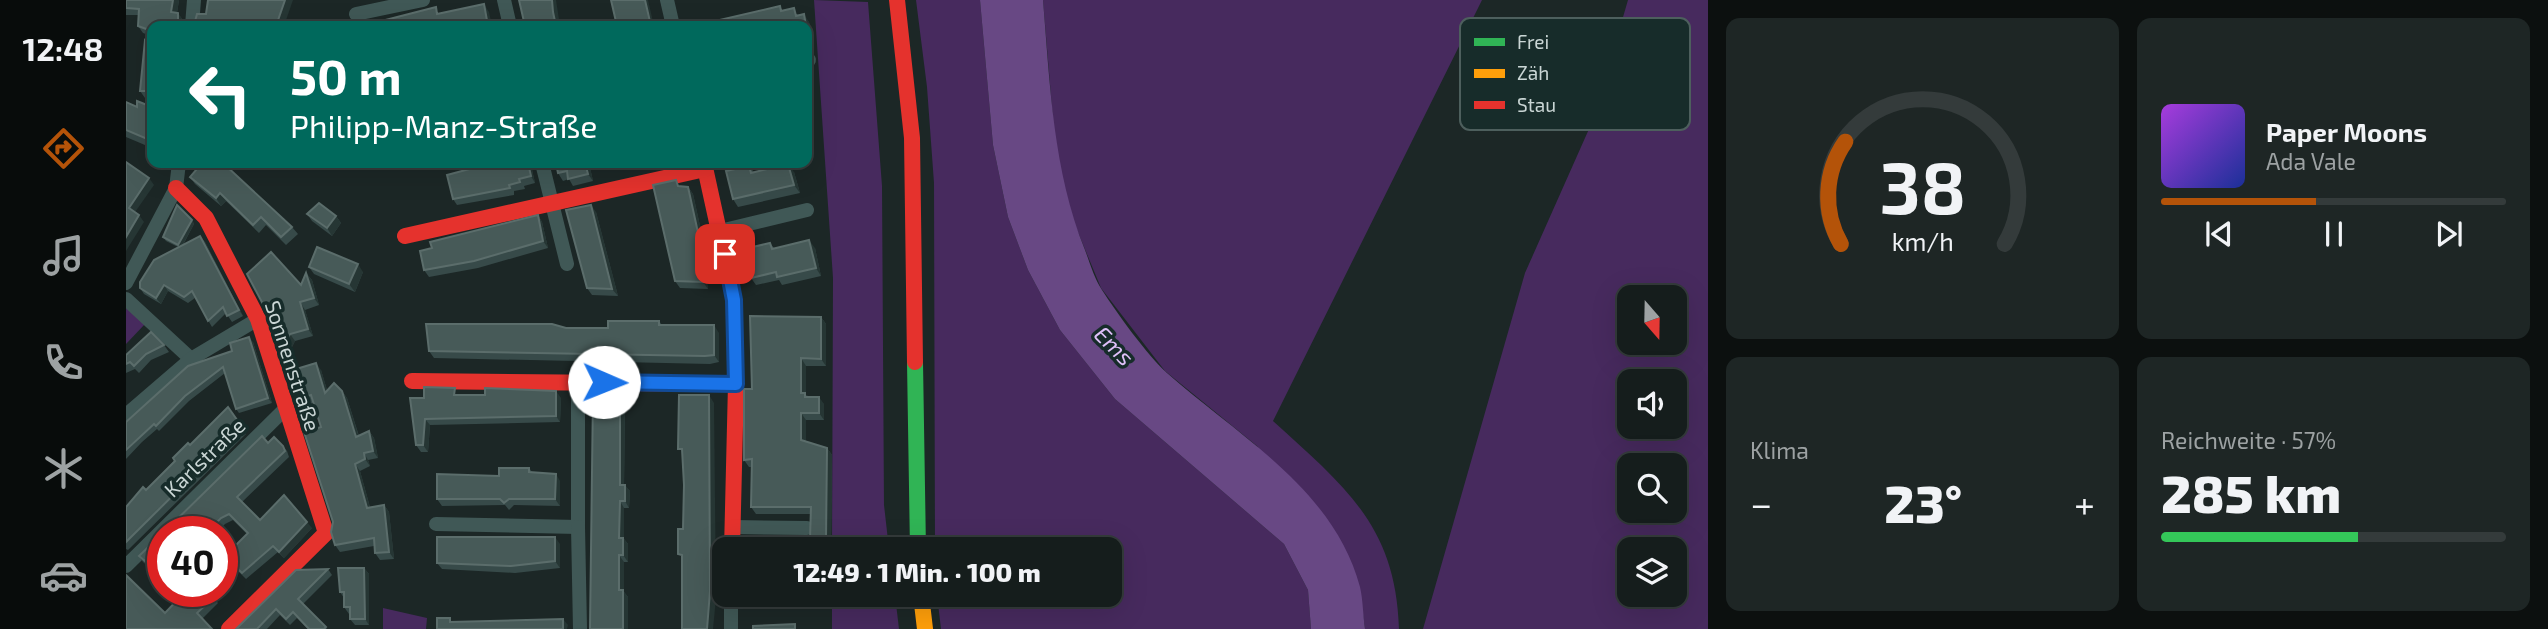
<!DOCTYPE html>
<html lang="de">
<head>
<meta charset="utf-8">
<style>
  :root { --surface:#151d1c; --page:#1e2625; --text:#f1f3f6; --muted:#9da2a3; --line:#343b3b; --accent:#b45309 }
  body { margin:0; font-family:"Exo 2",sans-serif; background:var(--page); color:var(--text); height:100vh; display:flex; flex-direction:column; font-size:26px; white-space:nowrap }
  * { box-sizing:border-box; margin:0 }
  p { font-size:23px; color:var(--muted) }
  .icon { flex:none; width:38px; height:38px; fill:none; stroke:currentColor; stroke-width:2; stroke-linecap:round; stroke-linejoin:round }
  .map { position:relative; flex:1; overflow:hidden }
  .details { display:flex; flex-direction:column; gap:18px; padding:18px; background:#0c100f; width:840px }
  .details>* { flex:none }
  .top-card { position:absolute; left:21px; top:21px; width:665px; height:147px; border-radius:14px; box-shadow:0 7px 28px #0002,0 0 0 2px var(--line); background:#00695c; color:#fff; overflow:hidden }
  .needle { width:46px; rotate:160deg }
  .controls { position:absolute; left:1491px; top:285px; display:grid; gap:14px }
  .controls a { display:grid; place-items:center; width:70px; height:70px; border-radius:14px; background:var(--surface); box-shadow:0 7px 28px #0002,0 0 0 2px var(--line); font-size:35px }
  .speed { position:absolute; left:21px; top:516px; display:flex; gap:14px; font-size:35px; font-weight:700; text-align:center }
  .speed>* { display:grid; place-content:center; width:91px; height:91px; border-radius:50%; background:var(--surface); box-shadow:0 7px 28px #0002,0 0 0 2px var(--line); line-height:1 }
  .speed .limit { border:10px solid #d22; background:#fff; color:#111 }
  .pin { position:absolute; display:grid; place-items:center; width:60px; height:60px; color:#fff; margin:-30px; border-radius:14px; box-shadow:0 4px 10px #0006 }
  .me { position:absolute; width:77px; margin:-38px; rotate:91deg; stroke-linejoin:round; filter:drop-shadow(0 0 5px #0008) }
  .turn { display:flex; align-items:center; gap:24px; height:147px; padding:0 28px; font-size:32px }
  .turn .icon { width:91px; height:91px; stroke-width:2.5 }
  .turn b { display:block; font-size:49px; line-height:60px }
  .big { font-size:52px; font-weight:800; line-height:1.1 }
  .details .card { flex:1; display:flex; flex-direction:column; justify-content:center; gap:10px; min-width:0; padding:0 24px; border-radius:14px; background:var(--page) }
  .details .dial { align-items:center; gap:0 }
  .dial svg { height:182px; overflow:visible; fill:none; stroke:var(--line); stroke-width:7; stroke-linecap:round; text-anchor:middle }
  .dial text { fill:var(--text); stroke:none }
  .song { display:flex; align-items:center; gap:21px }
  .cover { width:84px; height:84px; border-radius:10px; background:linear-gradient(135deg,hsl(280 70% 55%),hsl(230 70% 35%)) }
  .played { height:7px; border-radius:4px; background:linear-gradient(90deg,var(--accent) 45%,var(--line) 45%) }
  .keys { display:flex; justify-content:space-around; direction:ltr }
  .heat { display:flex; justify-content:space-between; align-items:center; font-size:38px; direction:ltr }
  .charge { height:10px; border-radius:5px; background:linear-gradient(90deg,#34c759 57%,var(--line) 0) }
  .details .tiles { flex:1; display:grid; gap:18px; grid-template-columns:repeat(2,1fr) }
  .trip { position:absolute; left:586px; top:537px; width:410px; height:70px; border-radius:14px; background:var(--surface); box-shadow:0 7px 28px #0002,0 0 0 2px var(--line); font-weight:800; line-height:70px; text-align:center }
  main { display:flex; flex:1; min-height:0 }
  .tab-bar { display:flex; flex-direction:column; width:126px; justify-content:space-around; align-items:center; background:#080c0b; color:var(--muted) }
  .tab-bar .icon { width:49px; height:49px }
  .tab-bar .active { color:var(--accent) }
  .tab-bar b { font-size:32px; color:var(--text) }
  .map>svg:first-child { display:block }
</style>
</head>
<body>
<main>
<nav class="tab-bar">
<b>12:48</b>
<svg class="icon active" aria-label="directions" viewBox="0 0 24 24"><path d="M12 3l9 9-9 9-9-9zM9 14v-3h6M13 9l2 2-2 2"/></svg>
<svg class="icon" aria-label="music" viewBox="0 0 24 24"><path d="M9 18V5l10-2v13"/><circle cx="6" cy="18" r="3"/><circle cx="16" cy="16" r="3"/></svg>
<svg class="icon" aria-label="phone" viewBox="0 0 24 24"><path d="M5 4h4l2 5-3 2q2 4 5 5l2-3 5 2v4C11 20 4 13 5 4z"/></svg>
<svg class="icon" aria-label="climate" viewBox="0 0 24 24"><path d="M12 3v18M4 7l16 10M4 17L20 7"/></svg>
<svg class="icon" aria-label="car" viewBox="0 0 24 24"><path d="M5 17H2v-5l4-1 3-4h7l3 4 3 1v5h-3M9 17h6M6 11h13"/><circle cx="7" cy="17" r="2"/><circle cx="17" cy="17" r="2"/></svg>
</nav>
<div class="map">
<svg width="1582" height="629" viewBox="0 0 1582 629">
  <rect width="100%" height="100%" fill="#1c2726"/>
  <g fill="#472a5e" fill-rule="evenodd">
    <path d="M688,0L742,2L756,186L758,505L763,549H706L707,278Z"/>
    <path d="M790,0H854L867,145L882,217L902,270L934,330L989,399L1158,544L1182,590L1185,629H815L811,595H984V550L809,549L808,183L801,87Z"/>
    <path d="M917,0H1356L1147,421C1218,486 1270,525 1273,629H1239L1233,586L1131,446L1039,371L975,288L949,225L935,176L928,132Z"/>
    <path d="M1502,0H1582V629H1297L1399,273L1467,120ZM1503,298H1549V343H1503ZM1503,382H1549V427H1503ZM1503,466H1549V511H1503ZM1503,550H1549V595H1503Z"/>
    <path d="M0,308L19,324L0,344Z"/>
    <path d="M706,595H769L773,629H706Z"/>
    <path d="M257,608L301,618L300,629H257Z"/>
  </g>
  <path fill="#684884" d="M854,0H917C924,85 927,170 959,250C964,263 968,278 976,290C990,312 1022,356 1041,373C1112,436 1208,489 1234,587C1237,600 1237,615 1239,629H1185L1182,590L1158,544L989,399L934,330L902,270L882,217L867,145Z"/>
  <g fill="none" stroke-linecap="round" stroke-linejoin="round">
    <g stroke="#405856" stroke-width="14">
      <path d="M378,0L384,26"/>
      <path d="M541,0L547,26"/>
      <path d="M230,14L297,0"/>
      <path d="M66,26L68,0"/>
      <path d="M681,61L683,60"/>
      <path d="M416,163L441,264"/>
      <path d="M594,231L681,210"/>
      <path d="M0,283L50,188L53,163"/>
      <path d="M0,299L65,359"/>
      <path d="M0,415L65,359L132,319"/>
      <path d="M310,524L452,527V382"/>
      <path d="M452,527L454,629"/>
      <path d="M606,527L681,528"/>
      <path d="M0,566L158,410"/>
      <path d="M605,629V595"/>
    </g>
    <path stroke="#30b455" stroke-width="16" d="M789,362L792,550"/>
    <path stroke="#ff9f0a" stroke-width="16" d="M795,595L799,629"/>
    <g stroke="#e5322d" stroke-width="16">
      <path d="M771,0L786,138L789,362"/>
      <path d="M578,163L608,300L610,384L606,550"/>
      <path d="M50,188L80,218L132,319L200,533L103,629"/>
      <path d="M279,236L579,169"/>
      <path d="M286,381L610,384"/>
    </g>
  </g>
  <g fill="#374a49">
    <path d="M53,0L51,13L57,20V26H26V36L17,33L12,26V15H0V8Z"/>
    <path d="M654,6L656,10L674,15L683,22L687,40L681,42V26H585Z"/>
    <path d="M26,45V98H19L14,91Z"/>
    <path d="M0,102L11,107H26V148L0,137Z"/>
    <path d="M75,163H97L166,227L172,234L160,245L140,225L133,233L100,201L95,206L69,184L64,177Z"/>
    <path d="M463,163L467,181L447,186L443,179L437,181L432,173Z"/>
    <path d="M405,165L409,183L398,186L399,189L388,191V195L331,205L327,199Z"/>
    <path d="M623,166L628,172H668L674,193L612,207L607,199Z"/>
    <path d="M555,186L562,187L567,194L585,276L580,277L582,289L554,288L549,281Z"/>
    <path d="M470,212L492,296L466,295L461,288Z"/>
    <path d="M181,214L210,216L215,223L206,236L186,221Z"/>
    <path d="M412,215L416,222L422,248L352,268L303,277L298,270L306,248Z"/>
    <path d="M66,220L68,224L57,245L74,236L79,242L117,316L106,322L100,313L86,327L69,298L62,303L42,291L35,304L18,294L14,288L52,247L40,241L37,237Z"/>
    <path d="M644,243L648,248H689L695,276L656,285L653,280L630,285L625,278Z"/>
    <path d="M183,267L237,272L229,292L188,274Z"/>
    <path d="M180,273L186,280L193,305L179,310L187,336L169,341L161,357L156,354L151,347Z"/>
    <path d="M695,317L700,324V366H680V395L698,404V420H680V442L701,448L706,455L705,546H697L698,550H625L685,540L684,514H630L625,507L626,467H623L618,460L626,389Z"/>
    <path d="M533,321L536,325L593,333V362L584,364L308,358L303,351L440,328H482Z"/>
    <path d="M127,342L146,403L113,413L110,409L99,373L63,401L33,431L31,429L16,442L0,459V422Z"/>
    <path d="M38,345L43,352L25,360L13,373L9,369L0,373V355Z"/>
    <path d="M195,370L201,390L216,391L221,398L233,436L243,431L248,438L252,458L242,460L244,466L234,471L244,507L258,505L263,512L268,559L254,560L249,553L248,546L214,552L209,545L195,427L188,403L180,405L175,398Z"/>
    <path d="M333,394L435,398L434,422L304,425L302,452H295L290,445L298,398Z"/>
    <path d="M494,395L499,402L498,485L504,491L503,508H498V539L502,544V562H498V592L502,597L464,629Z"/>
    <path d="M102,407L120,434L2,550L0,549V507L20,490L48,461L47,458L64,445Z"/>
    <path d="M142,443L157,446L161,451L163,457L116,502L134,520L186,528L158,558L152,552L120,579L103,562L99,556L121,534L107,520L99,524L91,532H38Z"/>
    <path d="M403,468L407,473L434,481V506L388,505L383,510L379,505L316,506L311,499L373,476Z"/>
    <path d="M37,533V579L17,562L13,556Z"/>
    <path d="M434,544V568L389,573L316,569L311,563Z"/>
    <path d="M238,568L243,574V625H229L224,619V614H223L218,607V598L214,592Z"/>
    <path d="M202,569L206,575L177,604L201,629H182L171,618L164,625L154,615L141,629H110Z"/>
    <path d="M52,592H82L92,603L76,619L39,613L56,595Z"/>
  </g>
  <g fill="#263634">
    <path d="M47,0H53L50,20L45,12Z"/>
    <path d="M159,0H167L158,26H150Z"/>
    <path d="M426,0H430L434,26H430L427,12Z"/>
    <path d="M519,0H522L528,26H525Z"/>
    <path d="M358,4L363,12L366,26H362Z"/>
    <path d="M52,13L57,20V26H55L52,22Z"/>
    <path d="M678,14L683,22L687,40L682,33Z"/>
    <path d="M402,163H404L405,165L409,183L405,176Z"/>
    <path d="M459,163H463L467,181L462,174Z"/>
    <path d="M662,164L668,172L674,193L668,185Z"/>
    <path d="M23,178L28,185L7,215L3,208Z"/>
    <path d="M562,187L567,194L585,276L580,269Z"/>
    <path d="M94,193L100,201L95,206L90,198Z"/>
    <path d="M465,205L470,212L492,296L486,289Z"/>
    <path d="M13,215L18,222L0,251V237Z"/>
    <path d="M412,215L416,222L422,248L417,241Z"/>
    <path d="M210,216L215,223L206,236L201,228Z"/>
    <path d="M66,220L68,224L55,248L52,245Z"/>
    <path d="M74,236L79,242L117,316L113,310Z"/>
    <path d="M683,240L689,248L695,276L690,268Z"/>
    <path d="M232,264L237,272L229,292L223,284Z"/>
    <path d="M575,270L580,277L582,289L577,282Z"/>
    <path d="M180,273L186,280L193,305L188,298Z"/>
    <path d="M38,285L42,291L35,304L30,298Z"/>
    <path d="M174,302L179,310L187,336L182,329Z"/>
    <path d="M695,317L700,324V366L695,359Z"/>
    <path d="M588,325L593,333V362L588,355Z"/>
    <path d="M164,334L169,341L161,357L156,349Z"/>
    <path d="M123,337L127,342L146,403L142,398Z"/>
    <path d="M675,358L680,366V395L684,400L675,393Z"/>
    <path d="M190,363L195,370L204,400L199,393Z"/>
    <path d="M216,391L221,398L235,444L230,437Z"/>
    <path d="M430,391L435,398L434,422L430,416Z"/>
    <path d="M494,395L499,402L498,491L494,485Z"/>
    <path d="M583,395L588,403L590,598L587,629H581Z"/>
    <path d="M693,397L698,404V420L693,413Z"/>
    <path d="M675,413L680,420V447L675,440Z"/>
    <path d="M299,419L304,425L302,452L297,445Z"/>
    <path d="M243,431L248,438L252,458L247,451Z"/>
    <path d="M701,448L706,455L705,546L700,539Z"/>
    <path d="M238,453L242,460L244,466L239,459Z"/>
    <path d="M229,464L234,471L246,515L241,508Z"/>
    <path d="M430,474L434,481V506L429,499Z"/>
    <path d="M499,485L504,491L503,508L499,501Z"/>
    <path d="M494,501L498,508V539L502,544V562L497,555L493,538Z"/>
    <path d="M258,505L263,512L268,559L263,552Z"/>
    <path d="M181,522L186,528L158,558L153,552Z"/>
    <path d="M429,537L434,544V568L429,561Z"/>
    <path d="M693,540L698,547V550H693Z"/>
    <path d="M493,555L498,562V592L502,597V629H497L493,590Z"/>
    <path d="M238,568L243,574V625L239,619Z"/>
    <path d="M437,619L442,625L441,629H437Z"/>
  </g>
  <g fill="#475a58" stroke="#5b6d6b" stroke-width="2">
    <path d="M0,0H47L45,12L52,13V22L55,26H26V31L12,26L13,9L0,8Z"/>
    <path d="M82,0H159L150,26H61L68,25L71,14H80Z"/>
    <path d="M393,0H426L427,12L430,26H399Z"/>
    <path d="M485,0H519L525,26H491Z"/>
    <path d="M358,4L362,26L240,25L310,7L311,14Z"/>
    <path d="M654,6L655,11L668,8L670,16L678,14L680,26H585H586L585,22Z"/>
    <path d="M19,40L26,45V91H14Z"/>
    <path d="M11,101L26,107V141L0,130V102L11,107Z"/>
    <path d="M0,162L23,178L3,208L13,215L0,237Z"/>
    <path d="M76,163H97L166,227L155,237L135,217L127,225L94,193L90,198L64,177Z"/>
    <path d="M366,163H402L405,176L393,179L394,182L383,185L384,188L327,199L321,175Z"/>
    <path d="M430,163H459L462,174L442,179L441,171L432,173Z"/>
    <path d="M662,164L668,185L607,199L600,171L623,166L625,173Z"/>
    <path d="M550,180L552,186L562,187L580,269L575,270L577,282L549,281L527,185Z"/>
    <path d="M193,203L210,216L201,228L181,214Z"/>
    <path d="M51,205L66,220L52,245L37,237Z"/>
    <path d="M465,205L486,289L461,288L440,210Z"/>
    <path d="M412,215L417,241L348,261L298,270L294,251L306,248L304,242Z"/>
    <path d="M74,236L113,310L101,316L97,307L82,321L66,291L58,297L38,285L30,298L14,288V282L28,260Z"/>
    <path d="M683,240L690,268L651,277L650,272L625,278L618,249L644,243L646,249Z"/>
    <path d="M191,247L232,264L223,284L183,267Z"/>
    <path d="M145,252L175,285L180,273L188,298L174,302L182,329L164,334L156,349L151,347L139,308L121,274Z"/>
    <path d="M624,316L695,317V359L675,358V393H679V397H693V413H675V440L701,448L700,539H684L685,507H625L626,459L618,460V389H626Z"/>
    <path d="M482,321H533V325H588V355L579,356L303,351L300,324H426L440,328H482Z"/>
    <path d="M25,332L38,345L20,354L8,366L4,362L0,364V355Z"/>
    <path d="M123,337L142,398L110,409L97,367L59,396L30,426L28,424L0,450V422L62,366L106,351L104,343Z"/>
    <path d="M190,363L199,393L208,383L216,391L230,437L243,431L247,451L238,453L239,459L229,464L241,508L258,505L263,552L249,553L248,538L209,545L205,532L207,522L178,432L195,427L185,395L175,398L167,370Z"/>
    <path d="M298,387L329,388L328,395H359V388L430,391V416L299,419L297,445H290L284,398H298Z"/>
    <path d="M467,395H494V485H499V501H494L493,538H497V555H493V590H497V629H464Z"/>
    <path d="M553,395H583L584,591L581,629H556V555L552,554V529H557L558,485L556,449H552Z"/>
    <path d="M102,407L116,427L0,542V507L17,487L20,490L49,461L47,458L62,443L64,445Z"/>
    <path d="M136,436L142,443L148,437L157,446L159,451L111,497L134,520L158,495L181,522L153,552L147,546L116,573L99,556L122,533L103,514L95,518L81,532H38Z"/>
    <path d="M373,468H403V472L430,474L429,499H383L378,503L374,499H311V474L373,476Z"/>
    <path d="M37,533V576L13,556Z"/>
    <path d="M311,537H429V561L385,566L311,563Z"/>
    <path d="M625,539L693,540V550H625Z"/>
    <path d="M212,568H238L239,619H224V607H218V592H214Z"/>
    <path d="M202,569L172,599L200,627L198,629H183L167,612L160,619L150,609L131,629H110L170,570Z"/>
    <path d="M0,575L39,613L57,594L54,592H82L88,597L71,613L86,629H0Z"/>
    <path d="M311,618H324V622L437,619V629H311Z"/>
    <path d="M669,624V629H627V626Z"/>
  </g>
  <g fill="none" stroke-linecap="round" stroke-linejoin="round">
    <g stroke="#114b97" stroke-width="18">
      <path id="route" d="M478,382L610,384L608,300L599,254"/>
    </g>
    <use href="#route" stroke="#1a73e8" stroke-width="12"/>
  </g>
  <g text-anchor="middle" stroke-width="7" stroke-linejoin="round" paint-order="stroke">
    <g font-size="21" fill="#cad6d5" stroke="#172c2a">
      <text transform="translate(166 366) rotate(72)" y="7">Sonnenstraße</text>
      <text transform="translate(79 458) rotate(-44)" y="7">Karlstraße</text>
    </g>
    <g font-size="23" font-style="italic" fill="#dfc0f9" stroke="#172c2a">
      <text transform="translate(988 346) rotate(45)" y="8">Ems</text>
    </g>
  </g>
  <rect x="1334" y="18" width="230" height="112" rx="10" fill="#172c2a" stroke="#4d5f5d" stroke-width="2"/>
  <rect x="1348" y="38" width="31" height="8" fill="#30b455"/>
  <rect x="1348" y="69" width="31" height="9" fill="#ff9f0a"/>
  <rect x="1348" y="101" width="31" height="8" fill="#e5322d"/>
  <g font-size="19" fill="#cad6d5">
    <text x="1391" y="49">Frei</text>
    <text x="1391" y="80">Zäh</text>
    <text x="1391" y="112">Stau</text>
  </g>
</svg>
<div class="controls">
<a><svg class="needle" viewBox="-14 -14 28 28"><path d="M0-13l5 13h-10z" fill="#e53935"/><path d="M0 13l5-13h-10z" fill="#9da2a3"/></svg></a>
<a><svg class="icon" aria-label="sound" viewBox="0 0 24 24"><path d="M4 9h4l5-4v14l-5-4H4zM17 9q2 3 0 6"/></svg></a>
<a><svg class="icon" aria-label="search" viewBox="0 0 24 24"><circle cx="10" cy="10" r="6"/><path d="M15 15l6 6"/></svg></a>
<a><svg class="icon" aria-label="layers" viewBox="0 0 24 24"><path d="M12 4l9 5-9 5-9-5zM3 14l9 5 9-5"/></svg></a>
</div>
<div class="speed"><div class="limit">40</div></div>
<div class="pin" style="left:599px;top:254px;background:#d93025"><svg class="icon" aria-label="arrive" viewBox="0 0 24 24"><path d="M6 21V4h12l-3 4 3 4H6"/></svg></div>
<svg class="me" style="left:478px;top:382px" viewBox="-20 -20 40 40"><circle r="19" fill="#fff"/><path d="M0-13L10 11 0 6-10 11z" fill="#1a73e8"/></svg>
<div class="trip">12:49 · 1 Min. · 100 m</div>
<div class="top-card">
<div class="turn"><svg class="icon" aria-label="left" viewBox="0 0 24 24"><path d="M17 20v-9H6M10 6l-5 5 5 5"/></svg><div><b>50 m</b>Philipp-Manz-Straße</div></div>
</div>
</div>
<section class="details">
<div class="tiles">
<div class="card dial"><svg viewBox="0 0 100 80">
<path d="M14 69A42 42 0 1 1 86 69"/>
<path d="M14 69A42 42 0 0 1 16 24" stroke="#b45309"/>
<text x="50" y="56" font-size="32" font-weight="700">38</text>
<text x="50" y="72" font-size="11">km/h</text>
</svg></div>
<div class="card">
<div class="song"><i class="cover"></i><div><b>Paper Moons</b><p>Ada Vale</p></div></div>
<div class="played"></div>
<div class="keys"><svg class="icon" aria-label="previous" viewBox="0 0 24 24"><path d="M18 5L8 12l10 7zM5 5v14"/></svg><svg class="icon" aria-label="pause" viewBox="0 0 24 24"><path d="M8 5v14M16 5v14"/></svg><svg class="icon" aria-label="next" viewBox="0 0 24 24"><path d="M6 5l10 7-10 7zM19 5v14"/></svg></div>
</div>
<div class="card"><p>Klima</p>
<div class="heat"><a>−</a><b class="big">23°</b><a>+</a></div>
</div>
<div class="card"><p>Reichweite · 57%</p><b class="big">285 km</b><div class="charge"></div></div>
</div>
</section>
</main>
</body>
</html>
